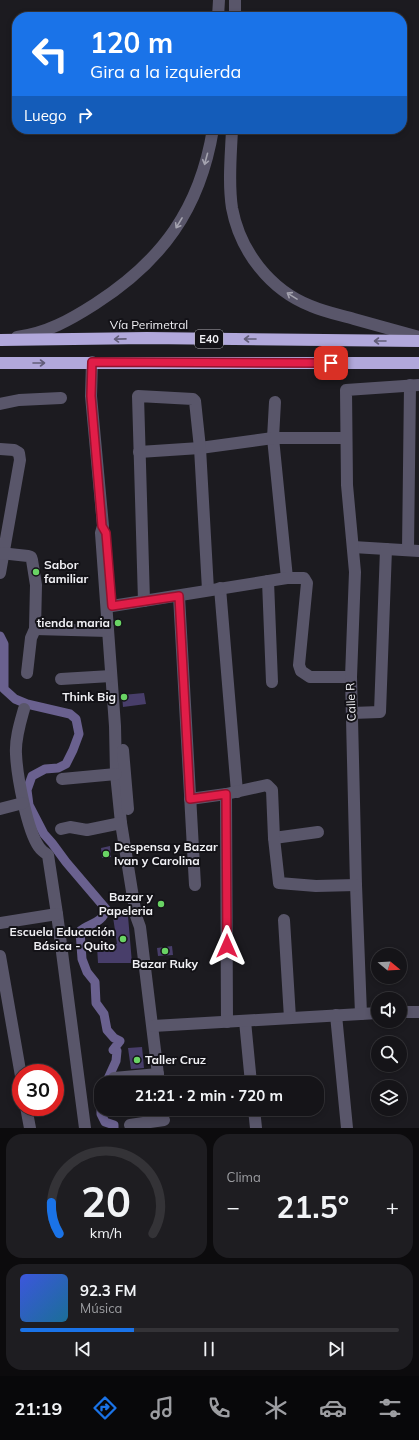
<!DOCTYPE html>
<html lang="es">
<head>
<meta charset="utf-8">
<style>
  :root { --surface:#151418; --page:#1e1d21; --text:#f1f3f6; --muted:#9d9ea2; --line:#343337; --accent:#1a73e8 }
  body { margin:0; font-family:Mulish,sans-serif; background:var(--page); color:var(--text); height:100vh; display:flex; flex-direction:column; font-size:15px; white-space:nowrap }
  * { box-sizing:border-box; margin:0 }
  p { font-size:13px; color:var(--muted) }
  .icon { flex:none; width:22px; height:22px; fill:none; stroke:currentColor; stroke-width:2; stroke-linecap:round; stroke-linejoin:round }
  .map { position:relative; height:1128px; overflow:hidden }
  .sheet { display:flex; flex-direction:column; gap:6px; padding:6px; background:#0c0b0d; flex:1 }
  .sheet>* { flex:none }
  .banner { position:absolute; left:12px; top:12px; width:395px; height:122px; border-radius:16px; box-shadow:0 2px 6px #0003,0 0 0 1px var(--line); background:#1a73e8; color:#fff; overflow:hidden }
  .needle { width:26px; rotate:108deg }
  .fabs { position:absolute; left:371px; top:948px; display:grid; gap:8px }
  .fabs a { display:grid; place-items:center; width:36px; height:36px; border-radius:50%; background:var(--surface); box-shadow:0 2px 6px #0003,0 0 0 1px var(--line); font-size:20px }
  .speed { position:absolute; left:12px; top:1064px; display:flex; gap:8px; font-size:20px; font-weight:700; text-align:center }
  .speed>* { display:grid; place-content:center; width:52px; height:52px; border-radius:50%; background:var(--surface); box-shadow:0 2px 6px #0003,0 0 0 1px var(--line); line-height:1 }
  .speed .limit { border:6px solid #d22; background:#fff; color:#111 }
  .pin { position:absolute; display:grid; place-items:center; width:34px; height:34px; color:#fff; margin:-17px; border-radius:8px; box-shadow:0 2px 6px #0006 }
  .me { position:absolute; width:44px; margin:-22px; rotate:0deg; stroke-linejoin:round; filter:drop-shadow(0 0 3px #0008) }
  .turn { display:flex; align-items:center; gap:14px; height:84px; padding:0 12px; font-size:18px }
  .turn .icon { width:52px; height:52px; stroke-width:2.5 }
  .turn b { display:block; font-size:28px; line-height:34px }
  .then { display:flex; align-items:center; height:38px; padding:0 12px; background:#0003; gap:8px; font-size:15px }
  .big { font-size:30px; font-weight:700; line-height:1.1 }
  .sheet .card { flex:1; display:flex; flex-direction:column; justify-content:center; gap:6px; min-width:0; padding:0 14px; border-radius:16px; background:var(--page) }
  .sheet .dial { align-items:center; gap:0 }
  .dial svg { height:104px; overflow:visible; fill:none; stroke:var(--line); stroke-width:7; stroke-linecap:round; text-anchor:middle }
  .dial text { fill:var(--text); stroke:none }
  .song { display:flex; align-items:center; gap:12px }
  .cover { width:48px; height:48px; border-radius:6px; background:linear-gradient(135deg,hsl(230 70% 55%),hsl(200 70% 35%)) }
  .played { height:4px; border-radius:2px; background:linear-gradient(90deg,var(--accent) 30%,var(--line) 30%) }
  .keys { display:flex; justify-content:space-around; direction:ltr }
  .heat { display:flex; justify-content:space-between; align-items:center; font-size:22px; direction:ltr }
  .sheet .tiles { flex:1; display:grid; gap:6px; grid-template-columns:1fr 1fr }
  .card:last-child { grid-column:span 2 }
  .trip { position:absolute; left:94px; top:1076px; width:230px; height:40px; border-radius:16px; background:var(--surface); box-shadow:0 2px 6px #0003,0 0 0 1px var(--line); font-weight:700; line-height:40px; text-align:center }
  .dock { display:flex; height:64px; justify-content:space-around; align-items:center; background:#08080a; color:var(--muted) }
  .dock .icon { width:28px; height:28px }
  .dock .on { color:var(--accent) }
  .dock b { font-size:18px; color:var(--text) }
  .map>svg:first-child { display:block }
</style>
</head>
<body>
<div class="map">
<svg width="419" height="1128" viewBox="0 0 419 1128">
  <rect width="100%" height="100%" fill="#1c1b20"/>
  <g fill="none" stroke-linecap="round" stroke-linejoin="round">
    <g stroke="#6a618f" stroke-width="9">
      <path d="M0,636L4,644V689L15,699L27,704L70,714L76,719L79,734L73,750L66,764L58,768L45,769L32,776L27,790L29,805L44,834L52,843L66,862L106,909C103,923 90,923 80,931L82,959L87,972L95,982L96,1003L104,1014L107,1030L114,1038L120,1041L113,1050L117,1051L116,1061L106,1083"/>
      <path d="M101,1098V1114L105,1122L114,1125V1128"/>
    </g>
  </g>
  <g fill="#483e6a">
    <path d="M144,693L146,704L123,707L122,695Z"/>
    <path d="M110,846L111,857L102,858L101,848Z"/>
    <path d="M128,916L132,963H98L97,946L117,944L113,917Z"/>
    <path d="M172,946L173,955L158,956L157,948Z"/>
    <path d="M142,1047L144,1068L131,1069L128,1048Z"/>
    <path d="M133,1109H151V1114L133,1117Z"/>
  </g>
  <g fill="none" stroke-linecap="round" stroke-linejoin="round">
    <g stroke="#59566a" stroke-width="12">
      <path d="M218,17L219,0"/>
      <path d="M235,17V0"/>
      <path d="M232,129C231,155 228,182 232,208C240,251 270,290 311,306C325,312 340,315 354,319C376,325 397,331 419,337"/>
      <path d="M17,337C47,333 70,320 95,304C162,261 200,209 213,129"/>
      <path d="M92,362L91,396L103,526L101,533L115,726L116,774L121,823L136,916L140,927L159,1083"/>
      <path d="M275,402L273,438L287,578"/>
      <path d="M0,404L19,400L61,398"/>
      <path d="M0,449L14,450L19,453L20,460L0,573"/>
      <path d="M139,452L200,448L273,438H346"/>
      <path d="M353,547L419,551"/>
      <path d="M408,550L410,385"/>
      <path d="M0,553L28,556L31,557L32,560L36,585L35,629L108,631"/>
      <path d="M268,581L272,682"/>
      <path d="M220,588L237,792"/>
      <path d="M179,596L195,885"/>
      <path d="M144,601L138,396L193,399L195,401L200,448L208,590"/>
      <path d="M112,606L287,578H304L307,583L299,665L301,671L310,677H351"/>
      <path d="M27,673L31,638L35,629"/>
      <path d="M61,679L111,676"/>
      <path d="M24,709C20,723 15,739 16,754C17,776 27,830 39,847C41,850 45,853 48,855L57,914L85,1128"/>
      <path d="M352,713L380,712L386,549"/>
      <path d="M123,750L128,809"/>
      <path d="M62,779L116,774"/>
      <path d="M190,799L226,794"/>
      <path d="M0,809L23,803"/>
      <path d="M61,829L70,827L87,830L121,823"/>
      <path d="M274,838L318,832"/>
      <path d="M284,920L290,1018"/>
      <path d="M0,923L57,914"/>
      <path d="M0,956L21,1076"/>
      <path d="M400,1012H419"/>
      <path d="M361,1014L356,885L351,677L355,572L347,485L346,390L419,385"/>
      <path d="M336,1015L347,1128"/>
      <path d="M245,1021L251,1083"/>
      <path d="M227,1022L226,794L267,785L272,790L274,838L279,883L316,886L356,885"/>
      <path d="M153,1026L378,1013"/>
      <path d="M114,1078L158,1074"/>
      <path d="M26,1107L30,1128"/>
      <path d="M254,1109L256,1128"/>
      <path d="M130,1125L164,1120"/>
    </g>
    <g stroke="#b1a8db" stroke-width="12">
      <path d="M0,340L147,338L419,341"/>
      <path d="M0,363H419"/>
    </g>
  </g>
  <defs><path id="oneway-shaft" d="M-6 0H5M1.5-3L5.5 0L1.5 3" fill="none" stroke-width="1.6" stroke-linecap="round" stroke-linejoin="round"/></defs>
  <g stroke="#a4a3af">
    <use href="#oneway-shaft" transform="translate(206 159) rotate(105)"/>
    <use href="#oneway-shaft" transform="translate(179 223) rotate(121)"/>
    <use href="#oneway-shaft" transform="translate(292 296) rotate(-148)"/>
  </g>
  <g stroke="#625d79">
    <use href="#oneway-shaft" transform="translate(120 339) rotate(179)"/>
    <use href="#oneway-shaft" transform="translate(250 339) rotate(-180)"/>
    <use href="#oneway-shaft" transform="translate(380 341) rotate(-180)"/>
    <use href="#oneway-shaft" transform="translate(39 363)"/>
  </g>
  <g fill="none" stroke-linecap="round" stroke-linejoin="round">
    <g stroke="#92132f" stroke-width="10">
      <path id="route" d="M227,946L226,794L190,799L179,596L112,606L106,533L102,526L91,396L92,362L331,363"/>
    </g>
    <use href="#route" stroke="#e11d48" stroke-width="7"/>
  </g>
  <g fill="#69d464" stroke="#131217" stroke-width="1.5">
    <circle cx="36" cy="572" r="4"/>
    <circle cx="118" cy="623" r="4"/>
    <circle cx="124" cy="697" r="4"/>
    <circle cx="106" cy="854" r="4"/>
    <circle cx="161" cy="904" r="4"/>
    <circle cx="123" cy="939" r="4"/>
    <circle cx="165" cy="951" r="4"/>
    <circle cx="137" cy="1060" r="4"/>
  </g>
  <g text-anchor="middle" stroke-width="4" stroke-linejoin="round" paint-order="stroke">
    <rect fill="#131217" stroke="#aeadb2" stroke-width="1" x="195" y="330" width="28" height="18" rx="3"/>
    <g font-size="11" font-weight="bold" fill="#f0f0f4">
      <text x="209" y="343">E40</text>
    </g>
    <g font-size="12" fill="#f0f0f4" stroke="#131217">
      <text x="149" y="329">Vía Perimetral</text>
      <text transform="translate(351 702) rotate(-92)" y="4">Calle R</text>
    </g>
    <g font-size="12" font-weight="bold" fill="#f0f0f4" stroke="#131217" text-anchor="end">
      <text x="44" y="569" text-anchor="start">Sabor<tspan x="44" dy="14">familiar</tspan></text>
      <text x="110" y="627">tienda maria</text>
      <text x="116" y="701">Think Big</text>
      <text x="114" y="851" text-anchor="start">Despensa y Bazar<tspan x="114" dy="14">Ivan y Carolina</tspan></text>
      <text x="153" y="901">Bazar y<tspan x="153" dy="14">Papeleria</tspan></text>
      <text x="115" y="936">Escuela Educación<tspan x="115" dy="14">Básica - Quito</tspan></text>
      <text x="165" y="968" text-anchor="middle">Bazar Ruky</text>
      <text x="145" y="1064" text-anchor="start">Taller Cruz</text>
    </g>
  </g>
</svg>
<div class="fabs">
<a><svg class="needle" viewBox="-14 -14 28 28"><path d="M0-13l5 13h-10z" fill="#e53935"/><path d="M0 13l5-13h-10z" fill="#9d9ea2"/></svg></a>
<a><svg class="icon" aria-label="sound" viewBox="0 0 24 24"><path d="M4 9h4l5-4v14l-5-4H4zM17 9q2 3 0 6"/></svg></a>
<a><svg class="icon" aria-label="search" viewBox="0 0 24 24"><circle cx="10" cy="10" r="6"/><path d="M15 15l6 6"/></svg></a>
<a><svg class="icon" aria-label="layers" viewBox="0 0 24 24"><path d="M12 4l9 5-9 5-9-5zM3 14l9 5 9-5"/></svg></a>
</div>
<div class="speed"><div class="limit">30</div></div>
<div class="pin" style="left:331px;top:363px;background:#d93025"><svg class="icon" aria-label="arrive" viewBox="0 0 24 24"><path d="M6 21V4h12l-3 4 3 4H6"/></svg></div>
<svg class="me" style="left:227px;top:946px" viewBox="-20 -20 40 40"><path d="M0-17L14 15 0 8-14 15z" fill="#e11d48" stroke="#fff" stroke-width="4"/></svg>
<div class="trip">21:21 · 2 min · 720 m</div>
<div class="banner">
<div class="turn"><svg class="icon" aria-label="left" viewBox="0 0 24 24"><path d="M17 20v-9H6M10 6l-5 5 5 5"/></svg><div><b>120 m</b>Gira a la izquierda</div></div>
<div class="then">Luego<svg class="icon" aria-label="right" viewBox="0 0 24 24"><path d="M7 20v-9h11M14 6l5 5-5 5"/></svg></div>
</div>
</div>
<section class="sheet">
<div class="tiles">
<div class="card dial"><svg viewBox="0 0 100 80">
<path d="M14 69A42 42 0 1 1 86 69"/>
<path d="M14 69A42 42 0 0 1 8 45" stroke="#1a73e8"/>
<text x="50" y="56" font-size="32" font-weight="700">20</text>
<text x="50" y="72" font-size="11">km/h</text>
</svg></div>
<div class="card"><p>Clima</p>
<div class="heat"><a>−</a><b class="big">21.5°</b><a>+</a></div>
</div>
<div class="card">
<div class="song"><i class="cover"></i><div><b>92.3 FM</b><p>Música</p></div></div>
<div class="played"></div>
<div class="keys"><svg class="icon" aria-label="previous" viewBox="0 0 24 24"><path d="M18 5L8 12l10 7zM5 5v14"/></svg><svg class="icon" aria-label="pause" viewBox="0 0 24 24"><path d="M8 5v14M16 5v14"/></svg><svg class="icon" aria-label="next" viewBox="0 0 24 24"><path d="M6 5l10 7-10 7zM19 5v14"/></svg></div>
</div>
</div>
</section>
<nav class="dock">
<b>21:19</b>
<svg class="icon on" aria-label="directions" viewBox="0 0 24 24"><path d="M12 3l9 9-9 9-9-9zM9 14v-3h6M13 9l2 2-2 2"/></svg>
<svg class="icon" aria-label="music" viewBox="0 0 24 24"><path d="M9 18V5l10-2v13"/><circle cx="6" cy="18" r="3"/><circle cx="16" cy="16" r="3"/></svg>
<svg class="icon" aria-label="phone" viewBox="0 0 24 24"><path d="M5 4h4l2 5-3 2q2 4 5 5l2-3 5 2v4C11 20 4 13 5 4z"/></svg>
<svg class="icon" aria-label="climate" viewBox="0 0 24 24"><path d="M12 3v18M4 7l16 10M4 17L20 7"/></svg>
<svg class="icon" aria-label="car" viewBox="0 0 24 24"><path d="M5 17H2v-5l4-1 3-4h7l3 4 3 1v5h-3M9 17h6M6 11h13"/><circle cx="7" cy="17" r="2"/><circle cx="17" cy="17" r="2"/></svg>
<svg class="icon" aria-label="filters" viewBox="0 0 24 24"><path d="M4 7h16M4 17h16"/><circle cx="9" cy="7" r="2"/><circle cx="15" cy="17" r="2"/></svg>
</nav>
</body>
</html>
